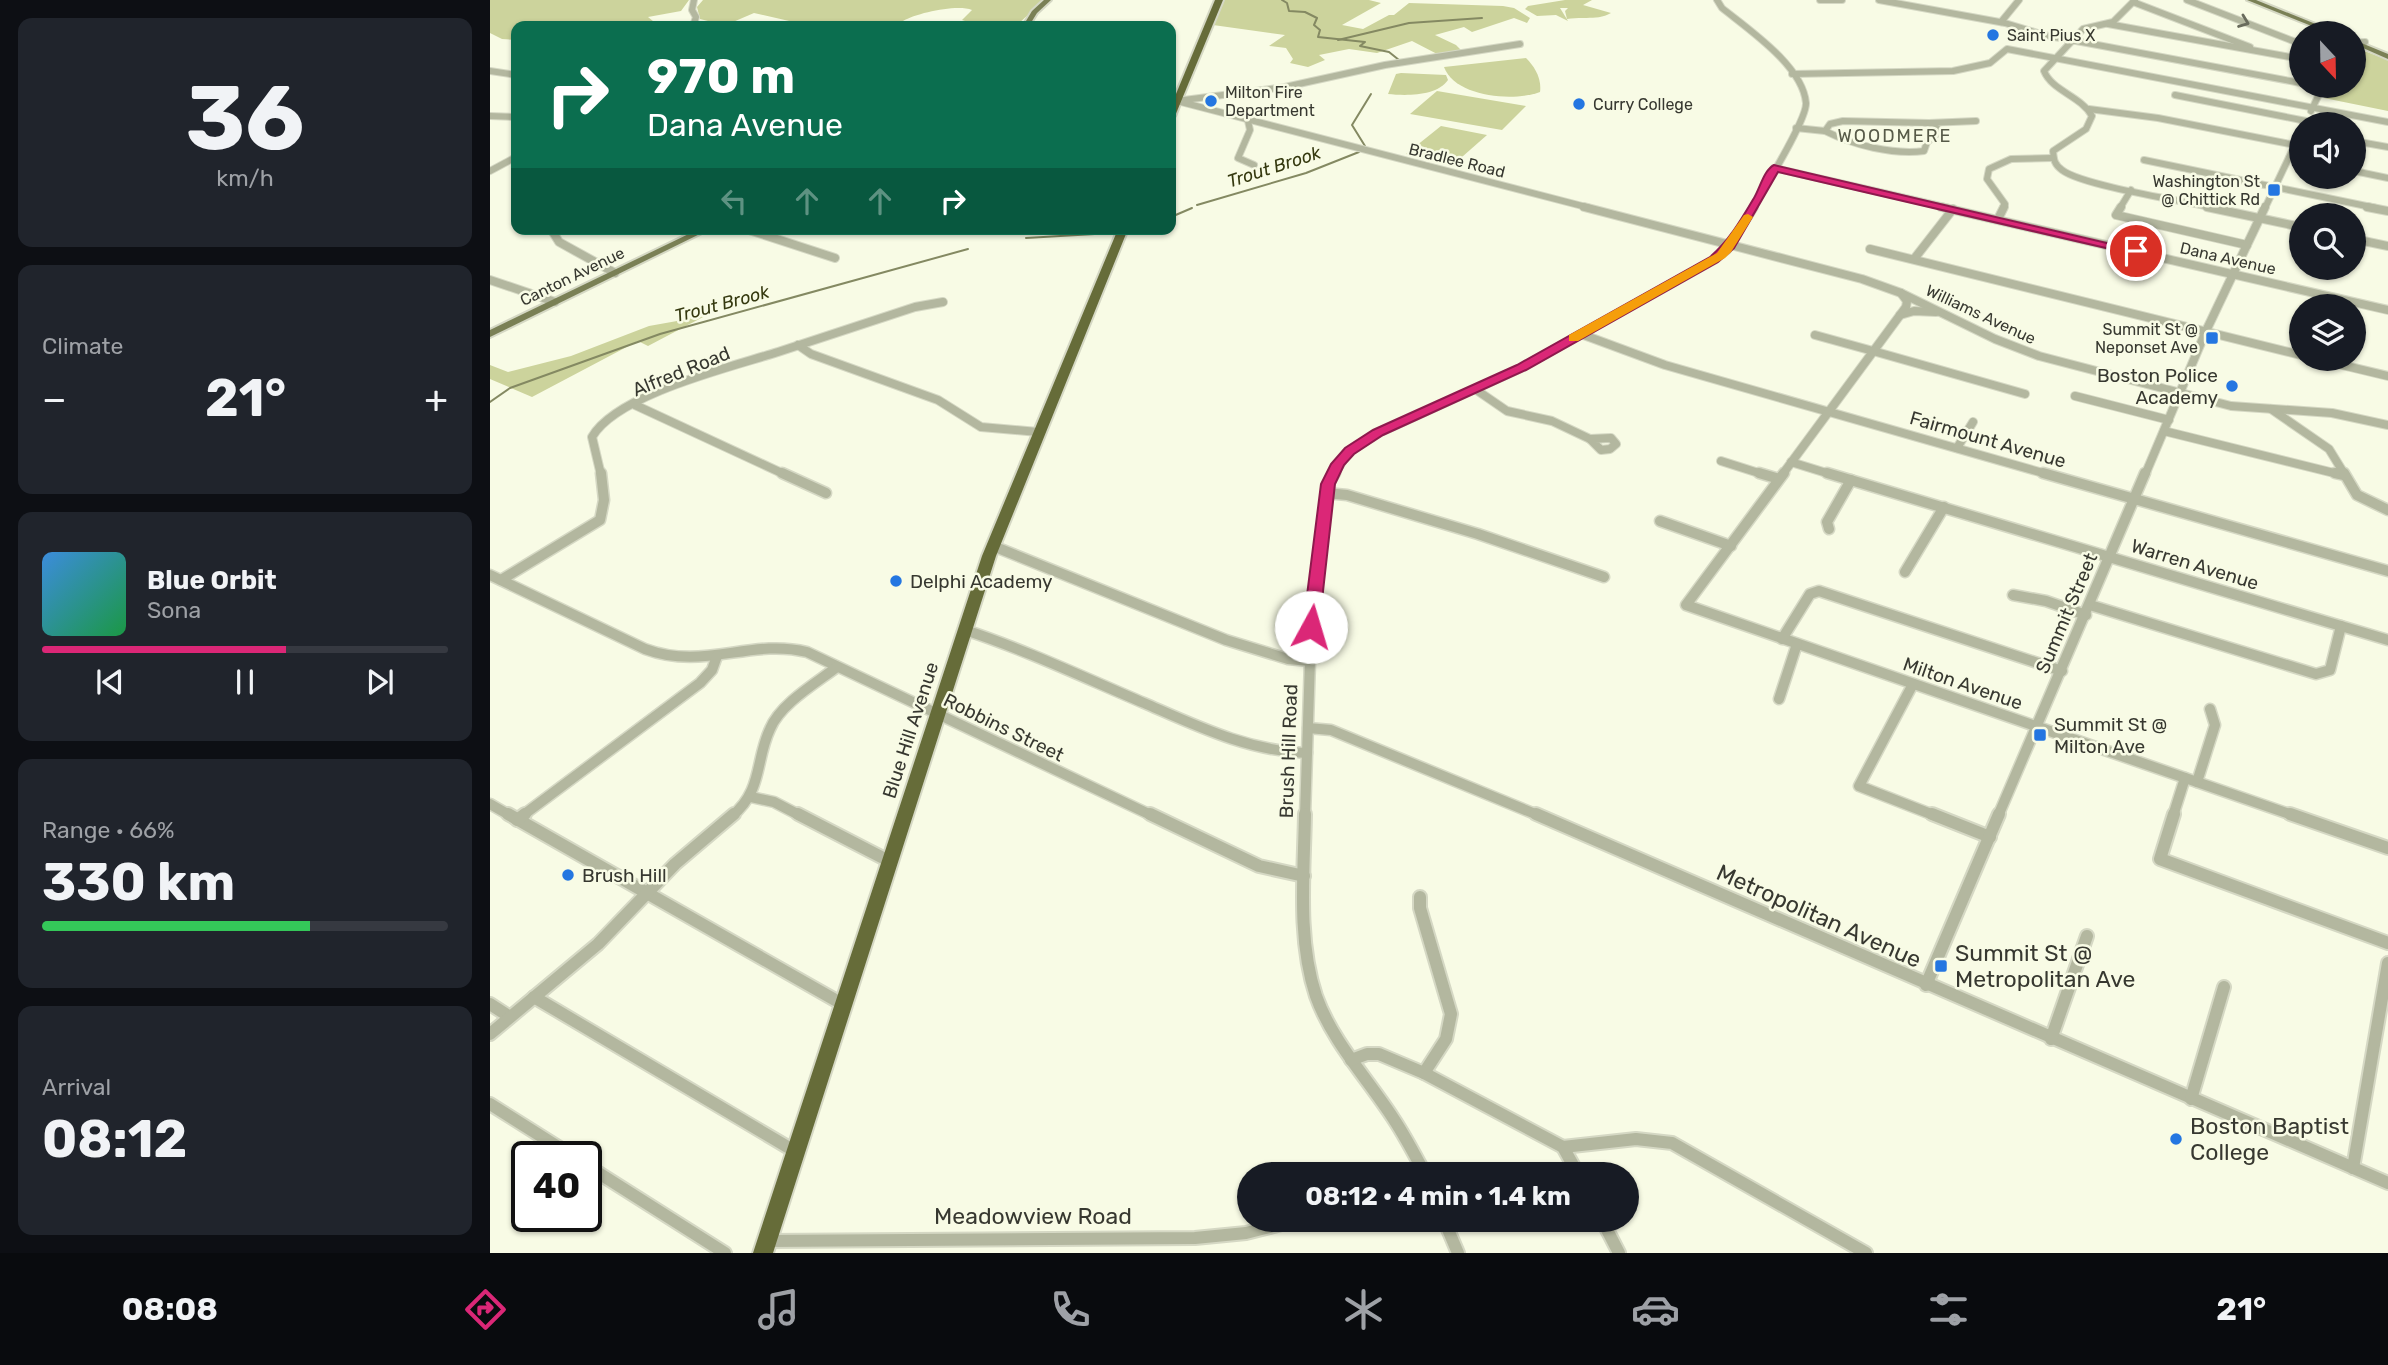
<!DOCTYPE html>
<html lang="en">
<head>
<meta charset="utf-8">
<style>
  :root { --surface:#171b24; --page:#20242c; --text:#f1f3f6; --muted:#9ea1a6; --line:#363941; --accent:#db2777 }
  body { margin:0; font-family:Rubik,sans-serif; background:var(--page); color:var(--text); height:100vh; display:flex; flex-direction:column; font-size:26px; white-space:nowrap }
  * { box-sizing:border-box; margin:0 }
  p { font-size:23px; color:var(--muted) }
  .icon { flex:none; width:38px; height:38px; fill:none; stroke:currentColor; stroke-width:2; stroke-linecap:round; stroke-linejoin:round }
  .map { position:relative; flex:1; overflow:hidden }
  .side { display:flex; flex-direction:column; gap:18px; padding:18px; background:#0d0f14; width:490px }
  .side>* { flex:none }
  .top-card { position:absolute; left:21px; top:21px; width:665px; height:214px; border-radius:14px; box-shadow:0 2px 5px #0004; background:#0b6e4f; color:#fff; overflow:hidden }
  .needle { width:46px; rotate:158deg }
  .buttons { position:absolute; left:1799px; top:21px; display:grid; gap:14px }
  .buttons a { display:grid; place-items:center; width:77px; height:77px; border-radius:50%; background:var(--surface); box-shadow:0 2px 5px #0004; font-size:35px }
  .speed { position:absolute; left:21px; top:1141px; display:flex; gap:14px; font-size:35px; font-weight:700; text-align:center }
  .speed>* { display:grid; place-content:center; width:91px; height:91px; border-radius:50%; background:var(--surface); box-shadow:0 2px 5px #0004; line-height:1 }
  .speed .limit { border:4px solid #111; border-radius:10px; background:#fff; color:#111 }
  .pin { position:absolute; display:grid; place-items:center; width:60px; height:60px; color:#fff; margin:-30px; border:4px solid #fff; border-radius:50%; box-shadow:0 2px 7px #0007 }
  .me { position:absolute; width:77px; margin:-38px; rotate:6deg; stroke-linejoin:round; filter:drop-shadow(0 0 5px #0008) }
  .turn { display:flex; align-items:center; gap:24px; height:147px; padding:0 21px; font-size:32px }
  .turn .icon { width:91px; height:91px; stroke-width:2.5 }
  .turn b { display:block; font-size:49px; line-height:60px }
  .lanes { display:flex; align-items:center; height:66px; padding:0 21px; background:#0003; justify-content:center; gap:35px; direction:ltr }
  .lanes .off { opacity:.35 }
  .big { font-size:52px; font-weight:700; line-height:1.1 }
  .side .tile { flex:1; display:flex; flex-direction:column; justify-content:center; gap:10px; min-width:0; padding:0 24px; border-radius:14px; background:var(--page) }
  .side .dial { align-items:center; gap:0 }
  .dial b { font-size:91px; line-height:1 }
  .song { display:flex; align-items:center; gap:21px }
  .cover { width:84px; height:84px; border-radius:10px; background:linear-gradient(135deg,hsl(210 70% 55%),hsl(140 70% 35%)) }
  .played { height:7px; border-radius:4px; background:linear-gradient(90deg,var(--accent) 60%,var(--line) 60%) }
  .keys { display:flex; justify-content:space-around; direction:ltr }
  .heat { display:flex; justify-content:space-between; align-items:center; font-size:38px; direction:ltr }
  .charge { height:10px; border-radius:5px; background:linear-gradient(90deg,#34c759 66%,var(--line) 0) }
  .trip { position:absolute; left:747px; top:1162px; width:402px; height:70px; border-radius:35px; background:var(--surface); box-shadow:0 2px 5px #0004; font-weight:700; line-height:70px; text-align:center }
  .tabs { display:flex; height:112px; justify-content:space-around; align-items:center; background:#090b0e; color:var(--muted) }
  .tabs .icon { width:49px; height:49px }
  .tabs .active { color:var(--accent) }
  .tabs b { font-size:32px; color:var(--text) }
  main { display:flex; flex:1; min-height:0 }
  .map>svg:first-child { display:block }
</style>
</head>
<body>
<main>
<section class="side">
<div class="tile dial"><b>36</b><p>km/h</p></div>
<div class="tile"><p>Climate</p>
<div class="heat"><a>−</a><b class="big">21°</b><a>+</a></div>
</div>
<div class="tile">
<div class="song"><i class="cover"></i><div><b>Blue Orbit</b><p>Sona</p></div></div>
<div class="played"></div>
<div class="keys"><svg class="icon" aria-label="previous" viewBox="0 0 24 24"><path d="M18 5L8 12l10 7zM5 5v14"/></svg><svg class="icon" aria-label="pause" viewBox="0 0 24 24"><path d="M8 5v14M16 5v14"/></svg><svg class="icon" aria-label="next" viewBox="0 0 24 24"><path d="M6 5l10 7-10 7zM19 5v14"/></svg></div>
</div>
<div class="tile"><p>Range · 66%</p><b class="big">330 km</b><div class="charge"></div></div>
<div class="tile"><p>Arrival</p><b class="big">08:12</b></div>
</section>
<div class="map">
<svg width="1898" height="1253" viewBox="0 0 1898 1253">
  <rect width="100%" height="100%" fill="#f8fbe5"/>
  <g fill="#ccd39c">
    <path d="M0,0H199L191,11L158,17L169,26H26V40L12,39L0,33Z"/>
    <path d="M213,0H555L529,23L481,26V23L472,20L482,10C467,4 427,13 413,21L427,26H321L264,13L243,22L218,21L210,19L207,7Z"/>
    <path d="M734,0H879L891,3L852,25L873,29L899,15H904L919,3L1013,6L1024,8L1040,18L1037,23L1024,18L982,32L974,27L945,35L966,45L973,52L951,56L922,41L887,53L859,49L829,55L835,60L818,67L800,63L803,59L796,48L779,46L795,35L723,25Z"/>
    <path d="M1075,0H1102L1093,5L1121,13C1107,21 1093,16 1077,19L1075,11L1078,8H1070L1078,21L1066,15L1047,16L1035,9L1038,6Z"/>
    <path d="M1864,47L1898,60V111L1834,98L1839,86H1864Z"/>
    <path d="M1036,58C1044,66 1052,78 1050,92C1023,102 965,97 954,67Z"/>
    <path d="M911,73L956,75L958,80C947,96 917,96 898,94L906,74Z"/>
    <path d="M947,91L1036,106L1012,130L920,114Z"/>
    <path d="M951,126L997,135L964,164L916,154Z"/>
    <path d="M215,316L158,346L148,341L42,397L0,379V365L18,372L81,356L159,326Z"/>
  </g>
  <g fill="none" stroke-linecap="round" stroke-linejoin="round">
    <g stroke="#848962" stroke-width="2">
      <path d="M792,0L797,3L799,11L815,12L827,18L824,25L830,30L828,37L875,42L870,46L899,52L909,60"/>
      <path d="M848,40L919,23L992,18"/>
      <path d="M875,146L862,125L881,94"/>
      <path d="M707,205L816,173L869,152"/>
      <path d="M681,217L702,208"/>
      <path d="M642,233L650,229"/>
      <path d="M536,238L622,233"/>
      <path d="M0,402L20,388L170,334L478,249"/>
    </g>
    <g stroke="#d5d8c4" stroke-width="8">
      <g id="minor-far3">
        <path d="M1227,0L1232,8C1258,29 1313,66 1316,103C1317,120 1273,190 1263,208"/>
        <path d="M1330,0H1352"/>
        <path d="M1389,0L1515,23L1554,35L1811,83"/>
        <path d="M1645,0L1623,22L1593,29L1554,71C1562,91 1591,96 1602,116L1596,129L1563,151C1564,160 1564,164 1572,170C1593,186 1694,201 1726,208"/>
        <path d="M1697,0L1811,44"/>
        <path d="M1643,2L1760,47"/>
        <path d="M1511,22L1529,0"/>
        <path d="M1618,24L1811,59"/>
        <path d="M195,26H241"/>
        <path d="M203,26L206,17L202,10L204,0"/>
        <path d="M1864,43L1875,42"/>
        <path d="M0,71L26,75"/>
        <path d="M1302,74L1463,71L1500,63L1517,49L1898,122"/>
        <path d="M1685,95L1816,121"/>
        <path d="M686,101L795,87L895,65L1030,44"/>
        <path d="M687,101L1100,208"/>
        <path d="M1599,109L1668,118L1805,145"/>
        <path d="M1821,111L1833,86"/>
        <path d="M0,116L26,117"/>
        <path d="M758,121L760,130L748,158L764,165"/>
        <path d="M1353,121L1439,123L1451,131L1437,142L1434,151C1403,155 1363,145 1335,131L1340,124Z"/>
        <path d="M1439,123L1486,121"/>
        <path d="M1306,128L1335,131"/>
        <path d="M1864,141L1898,147"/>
        <path d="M1799,158L1811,160"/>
        <path d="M1654,160L1886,208"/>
        <path d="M1284,168L1459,208"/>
        <path d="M0,171L26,157"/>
        <path d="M1864,171L1898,178"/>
        <path d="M1513,208L1515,204L1497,179L1499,169L1521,159L1562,158"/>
        <path d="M1630,208L1641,190"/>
        <path d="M1775,208L1811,132"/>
      </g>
    </g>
    <g stroke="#d5d8c4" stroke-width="10">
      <g id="minor-far2">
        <path d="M1094,207L1372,279L1411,293L1505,339L1549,356L1741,406L1842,413L1898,425"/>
        <path d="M1451,207L1898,310"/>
        <path d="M1631,207L1626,215L1757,245"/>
        <path d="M1717,207L1811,227"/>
        <path d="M1877,207L1898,211"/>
        <path d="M1508,219L1514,207"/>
        <path d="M61,229L69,242L125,273"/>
        <path d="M256,229L345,258"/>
        <path d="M1864,239L1898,246"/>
        <path d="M1380,249L1811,355"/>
        <path d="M1424,259L1463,209"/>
        <path d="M0,280L65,302"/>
        <path d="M1410,315L1424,311L1446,312"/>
        <path d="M1091,334L1175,365L1560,475"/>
        <path d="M1325,335L1383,351"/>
        <path d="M308,345L321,354L448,400L491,427L548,432"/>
        <path d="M1383,351L1535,394"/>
        <path d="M1827,359L1898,376"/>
        <path d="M985,389L1017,411L1062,421L1100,439"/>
        <path d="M1585,396L1679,420"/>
        <path d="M145,405L296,475"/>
        <path d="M1781,409L1839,449L1855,475"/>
        <path d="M1674,431L1852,475"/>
        <path d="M1121,438L1126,444L1120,449L1111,450L1100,439Z"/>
        <path d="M1467,448L1483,422"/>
        <path d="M1231,461L1275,475"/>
        <path d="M1301,462L1343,475"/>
        <path d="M111,475L102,437C127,394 241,367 288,352C334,337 379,322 425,307L453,302"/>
        <path d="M844,475L856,455L882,436L1031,368L1224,260L1237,250L1264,207"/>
        <path d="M1292,475L1416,307L1417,301L1411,293"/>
        <path d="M1655,475L1716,331L1775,207"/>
      </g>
    </g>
    <g stroke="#d5d8c4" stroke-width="13">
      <g id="minor-far1">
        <path d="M292,473L336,493"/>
        <path d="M1269,473L1289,479"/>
        <path d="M1294,473L1196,605L1805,816"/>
        <path d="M1337,473L1898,640"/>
        <path d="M1553,473L1898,571"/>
        <path d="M1845,473L1854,475"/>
        <path d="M1854,473L1867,495L1898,510"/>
        <path d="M836,493L857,495L988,534L1114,577"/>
        <path d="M1170,521L1241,546"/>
        <path d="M1339,529L1337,522L1361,480"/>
        <path d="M503,546L736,640L798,659L820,661"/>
        <path d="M1415,572L1454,507"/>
        <path d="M0,575L155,649C214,671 260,638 317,652L663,816"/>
        <path d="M11,580L110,520L114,500L111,473"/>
        <path d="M1523,595L1556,601L1596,615"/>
        <path d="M1600,605L1826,674L1840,670L1851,626"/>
        <path d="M475,630C536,650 595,678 654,703C707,726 758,751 817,753"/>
        <path d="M1292,639L1320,594L1329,591L1572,671"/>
        <path d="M1423,684L1369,786L1446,816"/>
        <path d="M1289,699L1307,644"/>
        <path d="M818,728L841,730L1050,816"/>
        <path d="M1707,782L1725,725L1720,709"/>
        <path d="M261,797L284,802L311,816"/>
        <path d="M0,804L21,816"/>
        <path d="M32,816L210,683L222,670L227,656"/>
        <path d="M242,816C273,790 265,761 280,729C290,704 326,683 347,667"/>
        <path d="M815,816L821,629L838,484L845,473"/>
        <path d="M1508,816L1655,473"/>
        <path d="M1683,816L1695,778"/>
      </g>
    </g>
    <g stroke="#d5d8c4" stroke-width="16">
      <g id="minor">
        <path d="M18,814L354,1005"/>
        <path d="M308,814L399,861"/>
        <path d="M660,814L769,866L814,876"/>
        <path d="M815,814C814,873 807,939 826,996C842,1041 877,1078 903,1118C915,1136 925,1155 935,1174"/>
        <path d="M1046,814L1898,1183"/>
        <path d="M1442,814L1500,837"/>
        <path d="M1684,814L1670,859L1898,943"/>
        <path d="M1800,814L1898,848"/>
        <path d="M27,820L35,814"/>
        <path d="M930,897V908L961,1014L956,1039L934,1073"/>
        <path d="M1436,985L1509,814"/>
        <path d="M44,997L306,1152"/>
        <path d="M0,1004L20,1017"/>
        <path d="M0,1034L108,944L185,864L244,814"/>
        <path d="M1561,1039L1597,936"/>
        <path d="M861,1060L877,1054H889L934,1073L1073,1147L1088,1174"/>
        <path d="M1701,1099L1734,987"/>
        <path d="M0,1104L84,1157"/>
        <path d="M1073,1147L1146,1139L1182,1143L1376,1253"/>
        <path d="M96,1165L235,1253"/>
        <path d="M1863,1168L1898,963"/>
        <path d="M916,1174L931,1168"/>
        <path d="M954,1220L968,1253"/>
        <path d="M1112,1220L1129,1253"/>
        <path d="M277,1241L705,1238L756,1233L807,1220"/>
      </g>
    </g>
    <g stroke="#d5d8c4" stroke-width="4">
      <g id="major">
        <path d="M554,0H561L547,13L539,26H533L542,11Z"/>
        <path d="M1757,0H1766L1848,33H1839Z"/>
        <path d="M1864,40L1898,54V59L1864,44Z"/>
        <path d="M209,229H220L0,337V330Z"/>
      </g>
    </g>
    <g stroke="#d5d8c4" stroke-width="4">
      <g id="highway">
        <path d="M725,0H733L685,116L681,119V106Z"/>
        <path d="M628,229H638L506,556L283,1253H263L492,556Z"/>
      </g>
    </g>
    <use href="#minor-far3" stroke="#b3b79f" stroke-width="6"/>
    <use href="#minor-far2" stroke="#b3b79f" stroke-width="8"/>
    <use href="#minor-far1" stroke="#b3b79f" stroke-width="10"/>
    <use href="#minor" stroke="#b3b79f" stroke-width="12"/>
    <use href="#major" fill="#7a8055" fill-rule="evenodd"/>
    <use href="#highway" fill="#666c39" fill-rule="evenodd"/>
  </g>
  <defs><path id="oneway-chevron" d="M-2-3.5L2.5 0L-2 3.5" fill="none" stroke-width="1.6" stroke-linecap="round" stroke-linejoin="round" transform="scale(1.75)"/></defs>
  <use stroke="#696b5c" href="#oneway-chevron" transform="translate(1754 22) rotate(21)"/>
  <path fill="#db2777" stroke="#8e194d" stroke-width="2" d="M1284,165L1651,251L1646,255L1288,172L1244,248L1228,262L1036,370L893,435L864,454L854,465L845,484L829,627L821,632L815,631L813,627L831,484L841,464L855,448L883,430L1027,365L1220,257C1239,241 1251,220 1264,198C1270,188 1274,170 1284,165Z"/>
  <path fill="#f59e0b" d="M1258,214L1263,217L1241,252L1235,258L1088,341H1079V335L1227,253L1254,215Z"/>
  <g fill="#2476e1" stroke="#f8fbe5" stroke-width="2.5">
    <circle cx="1503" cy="35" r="7"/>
    <circle cx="721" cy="101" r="7"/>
    <circle cx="1089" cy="104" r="7"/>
    <rect x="1777" y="183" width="14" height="14" rx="3.5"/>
    <rect x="1715" y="331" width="14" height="14" rx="3.5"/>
    <circle cx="1742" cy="386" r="7"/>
    <circle cx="406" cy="581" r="7"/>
    <rect x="1543" y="728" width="14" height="14" rx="3.5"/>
    <circle cx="78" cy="875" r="7"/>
    <rect x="1444" y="959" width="14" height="14" rx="3.5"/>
    <circle cx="1686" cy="1139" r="7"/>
  </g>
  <g text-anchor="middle" stroke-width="5" stroke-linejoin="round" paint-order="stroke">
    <g font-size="16" fill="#373830" stroke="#f8fbe5" text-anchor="start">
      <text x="1517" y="41">Saint Pius X</text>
      <text x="735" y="98">Milton Fire<tspan x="735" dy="18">Department</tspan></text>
      <text x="1103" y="110">Curry College</text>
      <text x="1770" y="187" text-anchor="end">Washington St<tspan x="1770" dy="18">@ Chittick Rd</tspan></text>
      <text x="1708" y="335" text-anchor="end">Summit St @<tspan x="1708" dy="18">Neponset Ave</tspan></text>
    </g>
    <g font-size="16" fill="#373830" stroke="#f8fbe5">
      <text transform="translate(967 160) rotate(14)" y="6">Bradlee Road</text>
      <text transform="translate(1738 258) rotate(13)" y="6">Dana Avenue</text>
      <text transform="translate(82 276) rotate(-26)" y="6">Canton Avenue</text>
      <text transform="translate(1491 314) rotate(25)" y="6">Williams Avenue</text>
    </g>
    <g font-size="18" letter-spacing="2" fill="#575a48" stroke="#f8fbe5">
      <text x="1405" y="142">WOODMERE</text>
    </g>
    <g font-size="18" font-style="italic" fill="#35390f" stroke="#f8fbe5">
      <text transform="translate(784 167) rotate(-18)" y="6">Trout Brook</text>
      <text transform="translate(232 304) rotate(-15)" y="6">Trout Brook</text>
    </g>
    <g font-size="19" fill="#373830" stroke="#f8fbe5">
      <text transform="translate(191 371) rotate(-22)" y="7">Alfred Road</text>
      <text transform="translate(1498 439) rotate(16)" y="7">Fairmount Avenue</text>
      <text transform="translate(1705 564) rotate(17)" y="7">Warren Avenue</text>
      <text transform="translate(1576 613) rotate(-67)" y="7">Summit Street</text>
      <text transform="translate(1473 683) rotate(19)" y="7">Milton Avenue</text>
      <text transform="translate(514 727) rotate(26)" y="7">Robbins Street</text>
      <text transform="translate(420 730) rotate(-72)" y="7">Blue Hill Avenue</text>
      <text transform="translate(798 751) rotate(-88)" y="7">Brush Hill Road</text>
    </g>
    <g font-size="19" fill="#373830" stroke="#f8fbe5" text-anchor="start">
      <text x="1728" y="382" text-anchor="end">Boston Police<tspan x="1728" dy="22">Academy</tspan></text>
      <text x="420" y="588">Delphi Academy</text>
      <text x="1564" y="731">Summit St @<tspan x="1564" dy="22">Milton Ave</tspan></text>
      <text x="92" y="882">Brush Hill</text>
    </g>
    <g font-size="23" fill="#373830" stroke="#f8fbe5">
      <text transform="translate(1329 916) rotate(24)" y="8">Metropolitan Avenue</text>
      <text x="543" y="1224">Meadowview Road</text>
    </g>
    <g font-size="23" fill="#373830" stroke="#f8fbe5" text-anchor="start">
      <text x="1465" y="961">Summit St @<tspan x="1465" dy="26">Metropolitan Ave</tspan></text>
      <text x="1700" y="1134">Boston Baptist<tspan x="1700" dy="26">College</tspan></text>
    </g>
  </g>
</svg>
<div class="buttons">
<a><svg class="needle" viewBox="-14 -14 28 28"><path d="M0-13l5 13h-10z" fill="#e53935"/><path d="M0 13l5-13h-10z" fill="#9ea1a6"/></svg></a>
<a><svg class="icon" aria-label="sound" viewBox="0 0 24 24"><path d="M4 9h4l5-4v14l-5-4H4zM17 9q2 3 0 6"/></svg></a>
<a><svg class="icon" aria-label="search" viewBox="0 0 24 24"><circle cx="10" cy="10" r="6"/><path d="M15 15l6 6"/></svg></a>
<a><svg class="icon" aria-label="layers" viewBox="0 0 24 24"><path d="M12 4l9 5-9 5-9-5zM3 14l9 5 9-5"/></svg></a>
</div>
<div class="speed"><div class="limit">40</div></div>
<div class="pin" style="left:1646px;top:251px;background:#d93025"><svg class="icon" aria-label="arrive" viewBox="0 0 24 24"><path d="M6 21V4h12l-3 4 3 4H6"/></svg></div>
<svg class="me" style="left:821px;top:627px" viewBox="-20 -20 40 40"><circle r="19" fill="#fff"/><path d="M0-13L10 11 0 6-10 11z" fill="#db2777"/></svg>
<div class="trip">08:12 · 4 min · 1.4 km</div>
<div class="top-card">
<div class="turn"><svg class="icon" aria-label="right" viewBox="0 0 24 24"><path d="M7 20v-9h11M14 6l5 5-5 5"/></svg><div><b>970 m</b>Dana Avenue</div></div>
<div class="lanes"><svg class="icon off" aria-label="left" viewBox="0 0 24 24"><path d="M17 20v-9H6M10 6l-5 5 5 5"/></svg><svg class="icon off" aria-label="ahead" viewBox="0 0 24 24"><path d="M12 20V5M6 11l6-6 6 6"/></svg><svg class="icon off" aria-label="ahead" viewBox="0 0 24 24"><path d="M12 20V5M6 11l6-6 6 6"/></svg><svg class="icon" aria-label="right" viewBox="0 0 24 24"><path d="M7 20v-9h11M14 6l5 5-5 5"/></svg></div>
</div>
</div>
</main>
<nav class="tabs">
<b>08:08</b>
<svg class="icon active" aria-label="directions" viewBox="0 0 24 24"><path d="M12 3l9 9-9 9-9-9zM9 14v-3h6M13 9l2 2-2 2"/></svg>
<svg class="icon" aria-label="music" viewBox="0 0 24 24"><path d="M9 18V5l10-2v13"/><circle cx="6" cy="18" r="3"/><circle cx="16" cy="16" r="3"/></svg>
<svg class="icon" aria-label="phone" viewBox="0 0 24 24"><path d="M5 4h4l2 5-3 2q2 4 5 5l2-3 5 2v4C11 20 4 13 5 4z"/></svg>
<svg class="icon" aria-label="climate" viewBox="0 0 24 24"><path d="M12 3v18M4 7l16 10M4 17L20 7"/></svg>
<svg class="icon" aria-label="car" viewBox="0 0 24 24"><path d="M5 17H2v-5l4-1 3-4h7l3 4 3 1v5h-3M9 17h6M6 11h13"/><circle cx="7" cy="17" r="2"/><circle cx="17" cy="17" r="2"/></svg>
<svg class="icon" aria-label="filters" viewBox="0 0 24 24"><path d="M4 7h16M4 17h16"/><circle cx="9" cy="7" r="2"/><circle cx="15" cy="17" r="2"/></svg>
<b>21°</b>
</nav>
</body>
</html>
